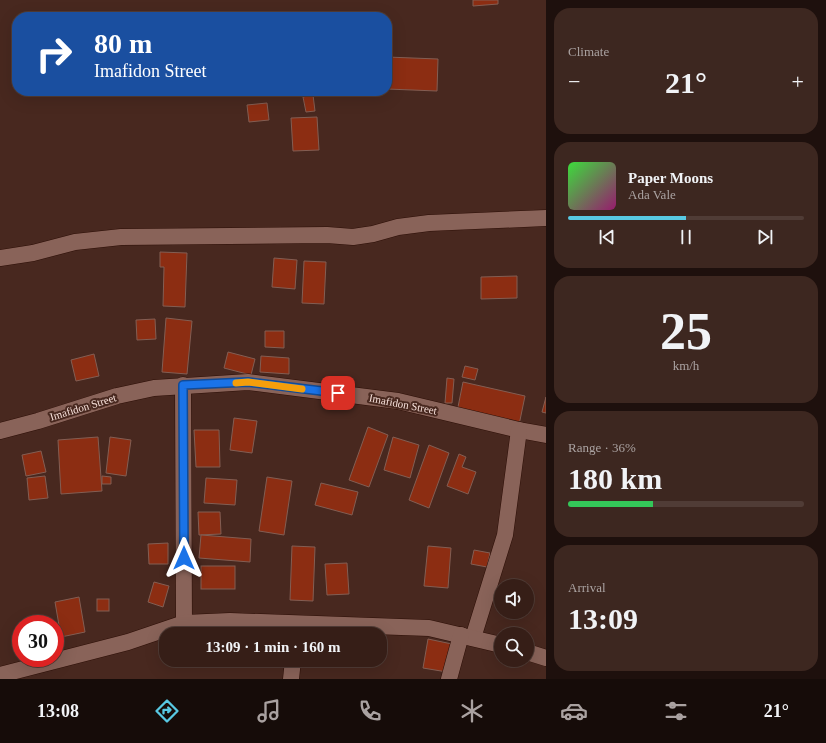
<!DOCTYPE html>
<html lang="en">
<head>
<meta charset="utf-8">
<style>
  :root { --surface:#361e17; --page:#3d2720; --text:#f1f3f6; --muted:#aaa2a1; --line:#503c36; --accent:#58c9e3 }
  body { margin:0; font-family:"Times New Roman",serif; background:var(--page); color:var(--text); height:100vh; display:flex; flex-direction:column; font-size:15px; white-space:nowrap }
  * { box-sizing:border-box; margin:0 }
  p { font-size:13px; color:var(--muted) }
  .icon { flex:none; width:22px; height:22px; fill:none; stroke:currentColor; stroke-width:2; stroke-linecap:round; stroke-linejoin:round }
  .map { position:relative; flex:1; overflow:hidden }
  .side { display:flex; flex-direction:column; gap:8px; padding:8px; background:#1e100d; width:280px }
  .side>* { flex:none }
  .banner { position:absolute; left:12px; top:12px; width:380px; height:84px; border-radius:16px; box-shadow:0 4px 16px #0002,0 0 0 1px var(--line); background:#1a4fa0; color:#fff; overflow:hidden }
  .fabs { position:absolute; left:494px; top:579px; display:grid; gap:8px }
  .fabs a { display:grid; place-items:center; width:40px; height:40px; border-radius:50%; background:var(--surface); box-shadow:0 4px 16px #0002,0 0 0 1px var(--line); font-size:20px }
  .speed { position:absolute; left:12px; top:615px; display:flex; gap:8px; font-size:20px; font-weight:700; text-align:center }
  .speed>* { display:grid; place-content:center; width:52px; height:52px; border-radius:50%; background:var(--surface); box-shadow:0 4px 16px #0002,0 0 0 1px var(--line); line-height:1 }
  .speed .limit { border:6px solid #d22; background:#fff; color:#111 }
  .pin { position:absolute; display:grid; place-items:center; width:34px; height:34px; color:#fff; margin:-17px; border-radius:8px; box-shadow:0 2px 6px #0006 }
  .me { position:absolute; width:44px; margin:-22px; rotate:0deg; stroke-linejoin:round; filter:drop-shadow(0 0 3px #0008) }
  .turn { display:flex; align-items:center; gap:14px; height:84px; padding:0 16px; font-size:18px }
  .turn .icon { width:52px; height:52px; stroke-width:2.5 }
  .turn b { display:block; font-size:28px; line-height:34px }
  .big { font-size:30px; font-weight:700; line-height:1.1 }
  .side .card { flex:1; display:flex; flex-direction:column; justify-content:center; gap:6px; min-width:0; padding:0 14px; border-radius:16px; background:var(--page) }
  .side .dial { align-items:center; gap:0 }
  .dial b { font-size:52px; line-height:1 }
  .song { display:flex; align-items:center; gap:12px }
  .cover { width:48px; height:48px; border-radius:6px; background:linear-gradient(135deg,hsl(120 70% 55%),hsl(320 70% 35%)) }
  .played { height:4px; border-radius:2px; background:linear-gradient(90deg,var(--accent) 50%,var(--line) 50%) }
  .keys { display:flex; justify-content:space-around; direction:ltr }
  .heat { display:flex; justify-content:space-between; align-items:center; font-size:22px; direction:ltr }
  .charge { height:6px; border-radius:3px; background:linear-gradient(90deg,#34c759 36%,var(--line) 0) }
  .trip { position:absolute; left:159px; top:627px; width:228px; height:40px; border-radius:16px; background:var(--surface); box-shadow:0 4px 16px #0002,0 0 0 1px var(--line); font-weight:700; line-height:40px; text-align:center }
  .dock { display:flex; height:64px; justify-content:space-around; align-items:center; background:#160c09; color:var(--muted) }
  .dock .icon { width:28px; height:28px }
  .dock .selected { color:var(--accent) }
  .dock b { font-size:18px; color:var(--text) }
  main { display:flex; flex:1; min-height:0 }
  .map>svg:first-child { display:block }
</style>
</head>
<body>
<main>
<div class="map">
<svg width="546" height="679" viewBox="0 0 546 679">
  <rect width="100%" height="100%" fill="#48281f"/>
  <g fill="#8c2d12" stroke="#835e53">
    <path d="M473,0H498V4L473,6Z"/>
    <path d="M387,57L438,59L437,91L387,89Z"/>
    <path d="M313,95L315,111L306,112L303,97Z"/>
    <path d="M267,103L269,120L249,122L247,105Z"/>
    <path d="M317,117L319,150L293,151L291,118Z"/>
    <path d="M160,252L187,253L185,307L163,306L164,267H160Z"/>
    <path d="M274,258L297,260L295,289L272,287Z"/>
    <path d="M304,261L326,262L324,304L302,303Z"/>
    <path d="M517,276V298L481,299V277Z"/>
    <path d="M166,318L192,321L187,374L162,372Z"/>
    <path d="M155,319L156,339L137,340L136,320Z"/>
    <path d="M265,331H284V348L265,347Z"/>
    <path d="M228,352L255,359L251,375L224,368Z"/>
    <path d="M94,354L99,376L76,381L71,360Z"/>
    <path d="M261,356L289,358V374L260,372Z"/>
    <path d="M465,366L478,369L475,380L462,377Z"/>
    <path d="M447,378L454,379L452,403H445Z"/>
    <path d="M463,382L525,396L519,425L457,412Z"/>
    <path d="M546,397V413L542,412Z"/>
    <path d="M234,418L257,421L252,453L230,450Z"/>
    <path d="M368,427L388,435L369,487L349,480Z"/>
    <path d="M194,430H219L220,467H196Z"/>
    <path d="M98,437L102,491L61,494L58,440Z"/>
    <path d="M110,437L131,440L126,476L106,473Z"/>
    <path d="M393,437L419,445L410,478L384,470Z"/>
    <path d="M429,445L449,453L429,508L409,500Z"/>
    <path d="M41,451L46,472L26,476L22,455Z"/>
    <path d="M459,454L466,457L462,467L476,472L468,494L447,486Z"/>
    <path d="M45,476L48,498L29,500L27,478Z"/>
    <path d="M102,476L111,477V484H102Z"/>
    <path d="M267,477L292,481L284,535L259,531Z"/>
    <path d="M206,478L237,480L235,505L204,503Z"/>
    <path d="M321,483L358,492L352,515L315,505Z"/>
    <path d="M198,512H220L221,534L199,535Z"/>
    <path d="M201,535L251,539L250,562L199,558Z"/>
    <path d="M168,543V564H149L148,544Z"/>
    <path d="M292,546L315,547L313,601L290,600Z"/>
    <path d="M428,546L451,548L448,588L424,586Z"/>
    <path d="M474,550L490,553L487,567L471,564Z"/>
    <path d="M347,563L349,594L327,595L325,564Z"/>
    <rect x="201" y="566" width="34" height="23"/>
    <path d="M154,582L169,586L163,607L148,602Z"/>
    <path d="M79,597L85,632L61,637L55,602Z"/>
    <rect x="97" y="599" width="12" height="12"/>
    <path d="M428,639L452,644L447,672L423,668Z"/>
  </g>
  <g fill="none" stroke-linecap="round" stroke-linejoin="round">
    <g stroke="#2d0f07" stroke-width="17">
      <g id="minor">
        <path d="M0,258L33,253L75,242L121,237L327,235L353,237L373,234L398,227L429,223L546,218"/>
        <path d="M183,385L184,623"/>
        <path d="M0,431L38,421L117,396L154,388L248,382L398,401L519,430L546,435"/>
        <path d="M473,638L505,535L519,430"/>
        <path d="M527,652L546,658"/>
        <path d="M0,675L128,642L184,623L230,621L429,628L501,645"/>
        <path d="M291,679L293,660"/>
        <path d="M449,679L461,635"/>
      </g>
    </g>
    <use href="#minor" stroke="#896359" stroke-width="16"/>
  </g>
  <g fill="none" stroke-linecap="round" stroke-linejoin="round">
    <g stroke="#114b97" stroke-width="10">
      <path id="route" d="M184,558L183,385L248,382L338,393"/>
    </g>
    <use href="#route" stroke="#1a73e8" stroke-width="7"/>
    <path stroke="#f59e0b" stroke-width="7" d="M236,383L248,382L302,389"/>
  </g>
  <g text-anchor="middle" stroke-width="4" stroke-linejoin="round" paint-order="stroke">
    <g font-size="11" fill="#f7e1db" stroke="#48281f">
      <text transform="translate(403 404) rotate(11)" y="4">Imafidon Street</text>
      <text transform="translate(83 407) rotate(-17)" y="4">Imafidon Street</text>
    </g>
  </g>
</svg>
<div class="fabs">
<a><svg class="icon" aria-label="sound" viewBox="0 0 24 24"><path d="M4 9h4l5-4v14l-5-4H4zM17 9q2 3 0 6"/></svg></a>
<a><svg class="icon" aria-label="search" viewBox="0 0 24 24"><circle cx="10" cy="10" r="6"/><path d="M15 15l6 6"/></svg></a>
</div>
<div class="speed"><div class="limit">30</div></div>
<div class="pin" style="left:338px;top:393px;background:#d93025"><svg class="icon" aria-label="arrive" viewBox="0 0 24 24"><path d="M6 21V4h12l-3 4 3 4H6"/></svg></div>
<svg class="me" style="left:184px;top:558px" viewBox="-20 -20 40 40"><path d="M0-17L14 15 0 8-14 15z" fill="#1a73e8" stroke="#fff" stroke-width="4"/></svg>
<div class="trip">13:09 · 1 min · 160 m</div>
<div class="banner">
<div class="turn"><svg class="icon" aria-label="right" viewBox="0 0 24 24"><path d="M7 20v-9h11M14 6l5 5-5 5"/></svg><div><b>80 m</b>Imafidon Street</div></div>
</div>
</div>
<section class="side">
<div class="card"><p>Climate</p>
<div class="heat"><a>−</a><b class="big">21°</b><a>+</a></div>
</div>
<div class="card">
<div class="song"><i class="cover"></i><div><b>Paper Moons</b><p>Ada Vale</p></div></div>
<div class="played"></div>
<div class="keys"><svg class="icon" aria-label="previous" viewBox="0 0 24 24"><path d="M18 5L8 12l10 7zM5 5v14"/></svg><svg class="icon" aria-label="pause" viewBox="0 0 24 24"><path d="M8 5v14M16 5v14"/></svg><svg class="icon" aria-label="next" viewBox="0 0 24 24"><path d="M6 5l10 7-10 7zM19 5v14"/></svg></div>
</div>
<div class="card dial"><b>25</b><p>km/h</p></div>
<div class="card"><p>Range · 36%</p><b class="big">180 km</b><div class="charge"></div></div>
<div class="card"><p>Arrival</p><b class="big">13:09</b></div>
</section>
</main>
<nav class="dock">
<b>13:08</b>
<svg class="icon selected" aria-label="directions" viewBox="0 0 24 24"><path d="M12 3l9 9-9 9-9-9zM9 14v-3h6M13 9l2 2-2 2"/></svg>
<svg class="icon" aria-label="music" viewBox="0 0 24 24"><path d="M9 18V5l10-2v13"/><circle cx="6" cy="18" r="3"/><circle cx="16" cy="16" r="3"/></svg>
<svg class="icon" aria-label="phone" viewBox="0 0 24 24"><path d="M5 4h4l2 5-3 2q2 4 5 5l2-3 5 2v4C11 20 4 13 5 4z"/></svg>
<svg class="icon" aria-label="climate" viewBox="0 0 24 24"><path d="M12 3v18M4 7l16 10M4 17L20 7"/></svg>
<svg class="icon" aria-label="car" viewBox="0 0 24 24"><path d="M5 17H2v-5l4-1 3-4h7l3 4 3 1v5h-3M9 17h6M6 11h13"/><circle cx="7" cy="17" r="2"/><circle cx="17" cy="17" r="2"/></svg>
<svg class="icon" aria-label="filters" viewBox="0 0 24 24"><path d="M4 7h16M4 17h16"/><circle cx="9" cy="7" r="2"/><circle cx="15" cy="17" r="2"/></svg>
<b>21°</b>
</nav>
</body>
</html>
